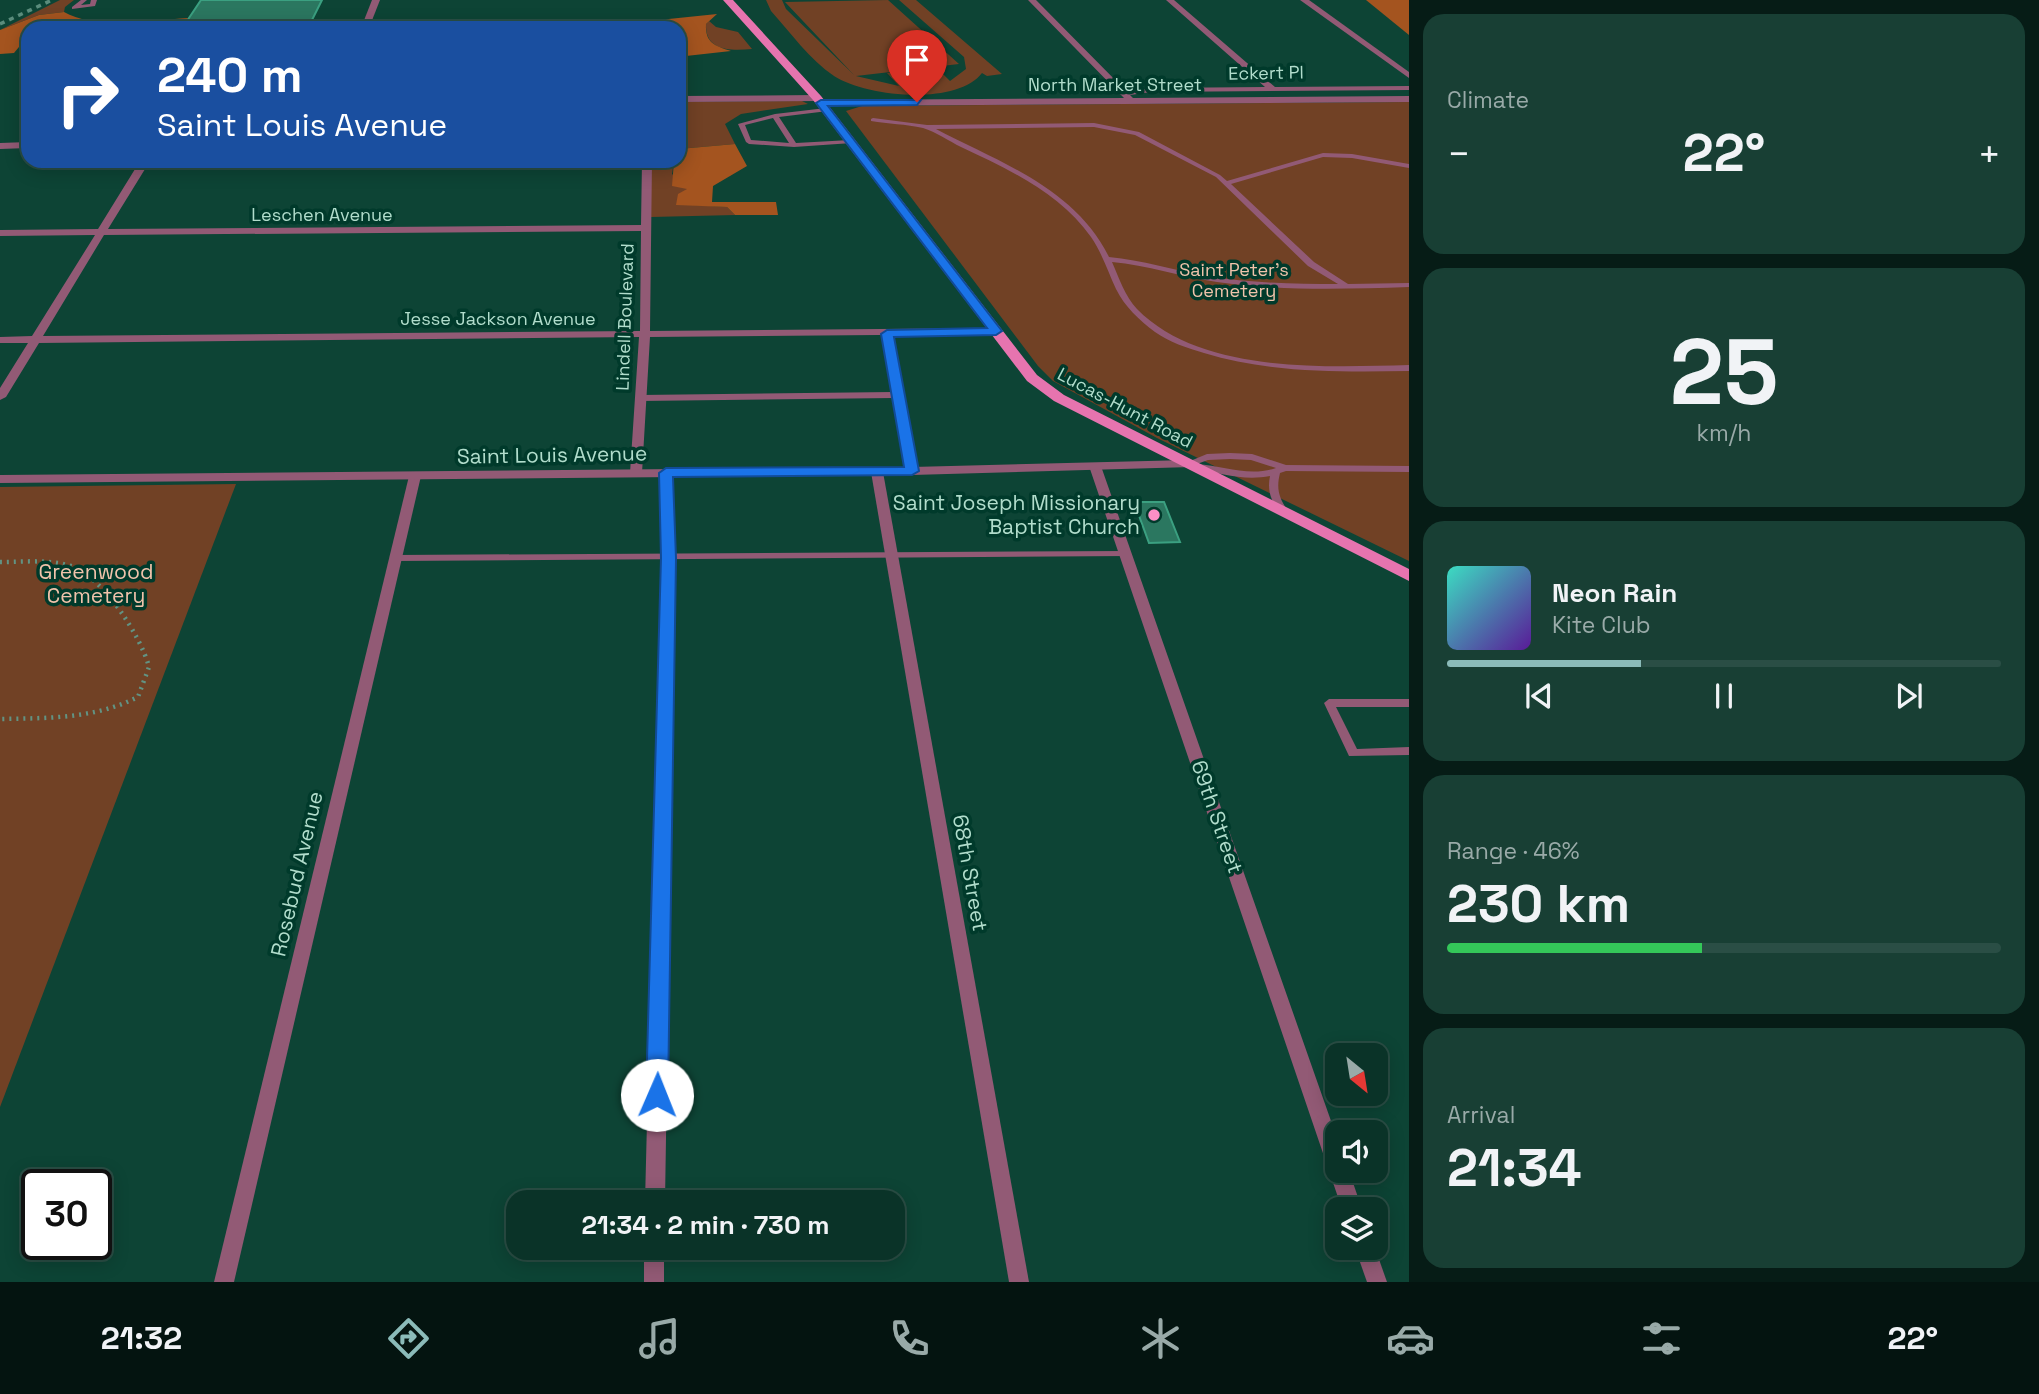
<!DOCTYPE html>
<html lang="en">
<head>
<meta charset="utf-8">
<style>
  :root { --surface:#0a3328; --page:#183f34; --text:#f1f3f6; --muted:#99aaa8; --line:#2a4e45; --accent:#8bbbb9 }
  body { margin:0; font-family:"Space Grotesk",sans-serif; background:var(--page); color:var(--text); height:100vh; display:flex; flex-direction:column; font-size:26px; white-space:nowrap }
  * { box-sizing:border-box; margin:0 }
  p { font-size:23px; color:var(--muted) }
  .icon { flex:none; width:38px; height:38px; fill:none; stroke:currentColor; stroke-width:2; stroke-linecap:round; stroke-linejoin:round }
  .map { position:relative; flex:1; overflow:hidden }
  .sheet { display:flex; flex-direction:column; gap:14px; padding:14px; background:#061c16; width:630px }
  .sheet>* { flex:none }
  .banner { position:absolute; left:21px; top:21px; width:665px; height:147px; border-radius:21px; box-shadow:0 4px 18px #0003,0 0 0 2px var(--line); background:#1a4fa0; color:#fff; overflow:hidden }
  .needle { width:46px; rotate:150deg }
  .tools { position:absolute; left:1325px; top:1043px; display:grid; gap:14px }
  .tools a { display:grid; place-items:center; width:63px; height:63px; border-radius:14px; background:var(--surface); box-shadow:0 4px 18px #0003,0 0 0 2px var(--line); font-size:35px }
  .speed { position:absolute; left:21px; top:1169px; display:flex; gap:14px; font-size:35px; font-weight:700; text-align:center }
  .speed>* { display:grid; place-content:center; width:91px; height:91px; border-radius:50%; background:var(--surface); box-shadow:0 4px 18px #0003,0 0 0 2px var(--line); line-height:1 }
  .speed .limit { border:4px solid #111; border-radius:10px; background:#fff; color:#111 }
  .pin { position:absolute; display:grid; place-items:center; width:60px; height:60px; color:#fff; margin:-72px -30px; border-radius:50% 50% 50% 0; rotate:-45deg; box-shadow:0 0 7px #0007 }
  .pin .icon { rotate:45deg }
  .me { position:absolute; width:77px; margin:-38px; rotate:1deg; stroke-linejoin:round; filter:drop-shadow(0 0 5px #0008) }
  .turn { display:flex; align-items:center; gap:24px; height:147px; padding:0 21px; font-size:32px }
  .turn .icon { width:91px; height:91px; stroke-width:2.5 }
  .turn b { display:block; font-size:49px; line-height:60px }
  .big { font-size:52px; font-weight:600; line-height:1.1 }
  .sheet .tile { flex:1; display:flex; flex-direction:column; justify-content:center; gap:10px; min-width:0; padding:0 24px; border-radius:21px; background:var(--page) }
  .sheet .dial { align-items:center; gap:0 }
  .dial b { font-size:91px; line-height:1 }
  .song { display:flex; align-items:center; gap:21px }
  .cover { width:84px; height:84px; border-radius:10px; background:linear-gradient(135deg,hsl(170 70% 55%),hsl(270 70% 35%)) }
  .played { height:7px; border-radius:4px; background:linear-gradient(90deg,var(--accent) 35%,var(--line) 35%) }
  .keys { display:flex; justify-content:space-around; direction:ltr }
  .heat { display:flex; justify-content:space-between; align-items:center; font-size:38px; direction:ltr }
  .charge { height:10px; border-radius:5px; background:linear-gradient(90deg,#34c759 46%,var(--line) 0) }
  .trip { position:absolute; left:506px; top:1190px; width:399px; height:70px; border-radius:21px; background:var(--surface); box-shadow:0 4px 18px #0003,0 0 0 2px var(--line); font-weight:600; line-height:70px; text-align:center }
  .tabs { display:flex; height:112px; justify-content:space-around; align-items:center; background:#041410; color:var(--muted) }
  .tabs .icon { width:49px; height:49px }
  .tabs .current { color:var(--accent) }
  .tabs b { font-size:32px; color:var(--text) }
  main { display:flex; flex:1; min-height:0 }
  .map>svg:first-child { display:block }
</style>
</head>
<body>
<main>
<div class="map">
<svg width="1409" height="1282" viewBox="0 0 1409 1282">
  <rect width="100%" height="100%" fill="#0d4435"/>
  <g fill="#714125">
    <path d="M60,0H74L65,7L64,12L39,15L0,30Z"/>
    <path d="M766,0H782L786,9L854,75L785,2L888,0L959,64L856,76L899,86L887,73L937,68L950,81L966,69L964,57L899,0H916L1002,74L987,76L982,73C957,106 866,97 834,76C810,60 790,32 771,11Z"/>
    <path d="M709,21L716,27L738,32L752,49C730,51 705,51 706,24Z"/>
    <path d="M802,101L808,104L741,114L725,124L735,144L679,149V102Z"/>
    <path d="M1409,102V561L1157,438L1053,381L1038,366L846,111L862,106Z"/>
    <path d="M651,161H674L672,174L688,188L677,204L727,207L735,215L651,217Z"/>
    <path d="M236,484L0,1107V487Z"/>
  </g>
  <g fill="#a4541f">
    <path d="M1366,0H1409V35Z"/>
    <path d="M64,12C95,30 152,20 188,18L183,25L28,28V36L14,53L0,54V30L39,15Z"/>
    <path d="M717,14L706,24C705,43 715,46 731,51L686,56L679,47V28H664L659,20Z"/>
    <path d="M735,144L747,166L713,186L712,202H776L778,215H735L727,207L676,205L678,194L687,189L672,186L674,161H679V149Z"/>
  </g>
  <g fill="#2b7760" stroke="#3ba081" stroke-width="2">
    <path d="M201,0H322L308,28H234L239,20L187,21Z"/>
    <path d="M1134,502H1164L1180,542L1149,543Z"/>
  </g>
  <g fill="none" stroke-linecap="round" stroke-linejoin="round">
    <path stroke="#629383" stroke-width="4.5" stroke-dasharray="2 5" stroke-linecap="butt" d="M0,562C23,562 48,559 71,566C102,576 141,636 149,667L138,697C94,719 48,718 0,719"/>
    <g fill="#925a75" fill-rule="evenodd">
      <path d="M81,0H87L81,5L90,4L91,0H97L95,6L72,9V7Z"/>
      <path d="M826,108L828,109V111L779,117L796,143L850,140L852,141V143L794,147L749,144L746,142L738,124L775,114ZM773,118L789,143L751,140L745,125Z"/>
      <path d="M873,118L927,125L1094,123L1139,132L1220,175L1227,181L1323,153L1352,154L1409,164V168L1352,158L1323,157L1231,184L1314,262L1348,284L1409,283V287C1345,289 1280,291 1217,282C1181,277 1147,265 1112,262C1119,278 1125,296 1137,309C1201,374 1325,367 1409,365V371C1340,372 1270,373 1204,353C1187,348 1169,342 1155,332C1139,320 1125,307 1116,289C1108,272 1102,253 1091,237C1060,193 1008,169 961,147C949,141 936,132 923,128C906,124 888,124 871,121V119ZM1094,127L1135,135L1216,177L1308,266L1338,284C1294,284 1250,283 1206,276C1174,270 1142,260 1109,257C1075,188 999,162 936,129Z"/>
      <path d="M884,332H890L891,334L917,471L915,473H909L907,471L894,398L640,401L636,398L640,395L893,392L883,334Z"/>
      <path d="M1230,453L1252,454L1286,465L1409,466V472L1286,471L1280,473C1276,489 1279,498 1288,511L1283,514L1280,513C1271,501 1267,491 1270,476C1245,481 1220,474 1196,468V464L1188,467L1183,464L1207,454ZM1230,459L1251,460L1276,468C1249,477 1224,466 1197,464L1208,460Z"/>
      <path d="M1126,551L1131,554L1129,556L395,561L390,558L395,555Z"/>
      <path d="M1329,699H1409V707H1336L1357,749L1409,747V755L1349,756L1324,703Z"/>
    </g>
    <g fill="#925a75" fill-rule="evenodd">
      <path d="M372,0H380L369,28H361Z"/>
      <path d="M1028,0H1036L1127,92L1151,88L1265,87L1166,0H1174L1275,87L1409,86V90L1151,92L1130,95L1133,98L1409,96V102L821,106L817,103L821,100L1124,98Z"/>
      <path d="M1300,0H1309L1409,72V78Z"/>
      <path d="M679,96L817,95L821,98L817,101L679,102Z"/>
      <path d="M28,142V148L0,149V143Z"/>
      <path d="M140,161H150L108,229L641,225L642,161H652L650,331L996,328L1001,331L996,334L650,337L642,473L636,477L630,473L639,337L39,343L6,397L0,400V388L28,343H0V337L32,336L95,235L0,236V230L98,229ZM641,231L640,331L43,336L104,235Z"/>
      <path d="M1096,465L1102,469L1337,1138V1171H1349L1362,1209H1342L1090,469Z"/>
      <path d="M877,468L883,472L1029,1282H1009L871,472Z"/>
      <path d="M666,469L672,473L675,558L665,1202H645L661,558L660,473Z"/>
      <path d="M415,472L421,476L234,1282H214L409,476Z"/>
      <rect x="644" y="1248" width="20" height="34"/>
      <path d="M1355,1248H1375L1387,1282H1367Z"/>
    </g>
    <path fill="#925a75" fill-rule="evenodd" d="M1188,460L1194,464L1192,467L912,475L0,483V475L912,467Z"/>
    <path fill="#e674af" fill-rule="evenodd" d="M723,0H733L821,96L1037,375L1064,395L1409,569V581L1054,401L1027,381L813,100Z"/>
    <path stroke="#5a8c7c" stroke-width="3.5" stroke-dasharray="5 5" stroke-linecap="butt" d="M0,24L52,0"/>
  </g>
  <path fill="#1a73e8" stroke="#114b97" stroke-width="2" d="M921,100L917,105L828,106L1002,331L996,335L894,337L919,471L912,475L673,477L676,558L668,1095L665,1101L657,1104L650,1101L646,1095L661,558L659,473L666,468L904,467L881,334L887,330L987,328L816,103L821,100Z"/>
  <circle fill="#fb8fc5" stroke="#003a2b" stroke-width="2.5" cx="1154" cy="515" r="7"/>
  <g text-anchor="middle" stroke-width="7" stroke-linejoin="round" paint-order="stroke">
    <g font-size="18" fill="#b1ddcc" stroke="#003a2b">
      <text transform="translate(1266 73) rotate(-1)" y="6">Eckert Pl</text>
      <text x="1115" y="91">North Market Street</text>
      <text x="322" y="221">Leschen Avenue</text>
      <text transform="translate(625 317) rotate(-88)" y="6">Lindell Boulevard</text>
      <text x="498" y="325">Jesse Jackson Avenue</text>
      <text transform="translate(1125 408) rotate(28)" y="6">Lucas-Hunt Road</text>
    </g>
    <g font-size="18" fill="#f0c3ab" stroke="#003a2b">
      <text x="1234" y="276">Saint Peter's<tspan x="1234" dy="21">Cemetery</tspan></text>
    </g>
    <g font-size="21" fill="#b1ddcc" stroke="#003a2b">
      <text transform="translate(552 455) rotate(-1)" y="7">Saint Louis Avenue</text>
      <text transform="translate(1217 817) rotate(71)" y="7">69th Street</text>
      <text transform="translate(970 873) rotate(80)" y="7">68th Street</text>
      <text transform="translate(297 874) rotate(-77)" y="7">Rosebud Avenue</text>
    </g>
    <g font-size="21" fill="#b1ddcc" stroke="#003a2b" text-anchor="end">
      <text x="1140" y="510">Saint Joseph Missionary<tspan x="1140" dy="24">Baptist Church</tspan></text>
    </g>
    <g font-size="21" fill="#f0c3ab" stroke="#003a2b">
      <text x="96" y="579">Greenwood<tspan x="96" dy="24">Cemetery</tspan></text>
    </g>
  </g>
</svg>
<div class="tools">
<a><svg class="needle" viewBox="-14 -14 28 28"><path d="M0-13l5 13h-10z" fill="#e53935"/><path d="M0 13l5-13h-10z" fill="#99aaa8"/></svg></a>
<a><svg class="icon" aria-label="sound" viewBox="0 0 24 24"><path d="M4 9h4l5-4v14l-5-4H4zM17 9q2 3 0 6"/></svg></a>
<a><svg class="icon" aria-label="layers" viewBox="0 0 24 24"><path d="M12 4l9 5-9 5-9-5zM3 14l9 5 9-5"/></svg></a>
</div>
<div class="speed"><div class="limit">30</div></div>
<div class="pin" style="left:917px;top:102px;background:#d93025"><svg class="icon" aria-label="arrive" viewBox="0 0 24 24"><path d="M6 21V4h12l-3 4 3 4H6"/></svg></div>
<svg class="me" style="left:657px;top:1095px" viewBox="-20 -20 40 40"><circle r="19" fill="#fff"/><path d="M0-13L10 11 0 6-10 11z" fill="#1a73e8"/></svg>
<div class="trip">21:34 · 2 min · 730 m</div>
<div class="banner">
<div class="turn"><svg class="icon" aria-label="right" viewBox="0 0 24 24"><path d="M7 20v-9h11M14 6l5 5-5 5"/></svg><div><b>240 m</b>Saint Louis Avenue</div></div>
</div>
</div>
<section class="sheet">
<div class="tile"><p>Climate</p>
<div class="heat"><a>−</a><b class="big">22°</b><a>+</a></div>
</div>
<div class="tile dial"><b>25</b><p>km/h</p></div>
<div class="tile">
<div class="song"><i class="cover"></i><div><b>Neon Rain</b><p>Kite Club</p></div></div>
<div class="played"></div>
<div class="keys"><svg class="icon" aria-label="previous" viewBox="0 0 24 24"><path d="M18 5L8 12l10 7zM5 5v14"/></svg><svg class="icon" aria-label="pause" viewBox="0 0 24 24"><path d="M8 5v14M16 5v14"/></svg><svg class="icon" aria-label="next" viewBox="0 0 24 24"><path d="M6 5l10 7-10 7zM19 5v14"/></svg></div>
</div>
<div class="tile"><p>Range · 46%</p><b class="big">230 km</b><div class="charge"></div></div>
<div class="tile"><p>Arrival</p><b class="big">21:34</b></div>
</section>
</main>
<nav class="tabs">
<b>21:32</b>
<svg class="icon current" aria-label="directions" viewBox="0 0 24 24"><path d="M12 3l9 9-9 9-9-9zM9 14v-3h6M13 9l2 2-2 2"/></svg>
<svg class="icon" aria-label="music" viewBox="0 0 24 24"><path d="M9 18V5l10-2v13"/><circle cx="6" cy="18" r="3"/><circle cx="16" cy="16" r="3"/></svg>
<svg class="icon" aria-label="phone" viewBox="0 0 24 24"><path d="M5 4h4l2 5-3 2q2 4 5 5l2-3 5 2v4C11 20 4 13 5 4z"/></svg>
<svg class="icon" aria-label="climate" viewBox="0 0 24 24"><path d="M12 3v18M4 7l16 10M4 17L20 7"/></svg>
<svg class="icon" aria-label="car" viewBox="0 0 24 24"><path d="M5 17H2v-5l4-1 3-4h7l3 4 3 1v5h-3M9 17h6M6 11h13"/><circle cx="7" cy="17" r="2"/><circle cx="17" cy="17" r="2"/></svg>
<svg class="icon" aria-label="filters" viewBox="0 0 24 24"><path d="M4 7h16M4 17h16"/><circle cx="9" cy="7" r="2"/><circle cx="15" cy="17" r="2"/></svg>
<b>22°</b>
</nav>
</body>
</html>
